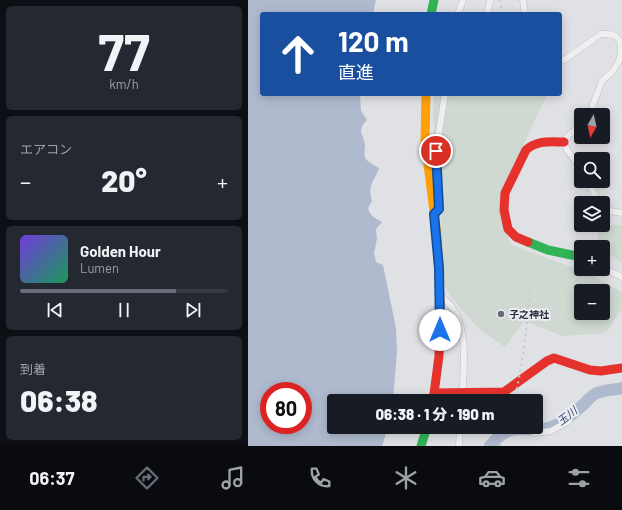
<!DOCTYPE html>
<html lang="ja">
<head>
<meta charset="utf-8">
<style>
  :root { --surface:#171b24; --page:#242831; --text:#f1f3f6; --muted:#9ea1a6; --line:#363941; --accent:#686b78 }
  body { margin:0; font-family:Barlow,"Noto Sans JP",sans-serif; background:var(--page); color:var(--text); height:100vh; display:flex; flex-direction:column; font-size:15px; white-space:nowrap }
  * { box-sizing:border-box; margin:0 }
  p { font-size:13px; color:var(--muted) }
  .icon { flex:none; width:22px; height:22px; fill:none; stroke:currentColor; stroke-width:2; stroke-linecap:round; stroke-linejoin:round }
  .map { position:relative; flex:1; overflow:hidden }
  .drawer { display:flex; flex-direction:column; gap:6px; padding:6px; background:#0d0f14; width:248px }
  .drawer>* { flex:none }
  .top-card { position:absolute; left:12px; top:12px; width:302px; height:84px; border-radius:4px; box-shadow:0 2px 10px #0003; background:#1a4fa0; color:#fff; overflow:hidden }
  .needle { width:26px; rotate:188deg }
  .controls { position:absolute; left:326px; top:108px; display:grid; gap:8px }
  .controls a { display:grid; place-items:center; width:36px; height:36px; border-radius:4px; background:var(--surface); box-shadow:0 2px 10px #0003; font-size:20px }
  .speed { position:absolute; left:12px; top:382px; display:flex; gap:8px; font-size:20px; font-weight:700; text-align:center }
  .speed>* { display:grid; place-content:center; width:52px; height:52px; border-radius:50%; background:var(--surface); box-shadow:0 2px 10px #0003; line-height:1 }
  .speed .limit { border:6px solid #d22; background:#fff; color:#111 }
  .pin { position:absolute; display:grid; place-items:center; width:34px; height:34px; color:#fff; margin:-17px; border:2px solid #fff; border-radius:50%; box-shadow:0 1px 4px #0007 }
  .me { position:absolute; width:44px; margin:-22px; rotate:0deg; stroke-linejoin:round; filter:drop-shadow(0 0 3px #0008) }
  .turn { display:flex; align-items:center; gap:14px; height:84px; padding:0 12px; font-size:18px }
  .turn .icon { width:52px; height:52px; stroke-width:2.5 }
  .turn b { display:block; font-size:28px; line-height:34px }
  .big { font-size:30px; font-weight:800; line-height:1.1 }
  .drawer .widget { flex:1; display:flex; flex-direction:column; justify-content:center; gap:6px; min-width:0; padding:0 14px; border-radius:6px; background:var(--page) }
  .drawer .dial { align-items:center; gap:0 }
  .dial b { font-size:52px; line-height:1 }
  .song { display:flex; align-items:center; gap:12px }
  .cover { width:48px; height:48px; border-radius:6px; background:linear-gradient(135deg,hsl(260 70% 55%),hsl(150 70% 35%)) }
  .played { height:4px; border-radius:2px; background:linear-gradient(90deg,var(--accent) 75%,var(--line) 75%) }
  .keys { display:flex; justify-content:space-around; direction:ltr }
  .heat { display:flex; justify-content:space-between; align-items:center; font-size:22px; direction:ltr }
  .trip { position:absolute; left:79px; top:394px; width:216px; height:40px; border-radius:4px; background:var(--surface); box-shadow:0 2px 10px #0003; font-weight:800; line-height:40px; text-align:center }
  .tabs { display:flex; height:64px; justify-content:space-around; align-items:center; background:#090b0e; color:var(--muted) }
  .tabs .icon { width:28px; height:28px }
  .tabs .on { color:var(--accent) }
  .tabs b { font-size:18px; color:var(--text) }
  main { display:flex; flex:1; min-height:0 }
  .map>svg:first-child { display:block }
</style>
</head>
<body>
<main>
<section class="drawer">
<div class="widget dial"><b>77</b><p>km/h</p></div>
<div class="widget"><p>エアコン</p>
<div class="heat"><a>−</a><b class="big">20°</b><a>+</a></div>
</div>
<div class="widget">
<div class="song"><i class="cover"></i><div><b>Golden Hour</b><p>Lumen</p></div></div>
<div class="played"></div>
<div class="keys"><svg class="icon" aria-label="previous" viewBox="0 0 24 24"><path d="M18 5L8 12l10 7zM5 5v14"/></svg><svg class="icon" aria-label="pause" viewBox="0 0 24 24"><path d="M8 5v14M16 5v14"/></svg><svg class="icon" aria-label="next" viewBox="0 0 24 24"><path d="M6 5l10 7-10 7zM19 5v14"/></svg></div>
</div>
<div class="widget"><p>到着</p><b class="big">06:38</b></div>
</section>
<div class="map">
<svg width="374" height="446" viewBox="0 0 374 446">
  <rect width="100%" height="100%" fill="#e0e1e5"/>
  <g fill="#cfd8d1" fill-rule="evenodd">
    <path d="M186,94H300L286,121L260,180L256,224L263,245L340,273L374,292V309L358,333L315,336L276,321L257,347L231,329L213,309L199,291L193,274L194,239L185,113ZM333,291H355V313H333Z"/>
    <path d="M351,225H374V263L355,248V247L349,244Z"/>
  </g>
  <path fill="#b0bacf" fill-rule="evenodd" d="M0,0H128L125,14H14V94H112L113,111L119,120C107,132 117,135 117,146C117,151 115,154 118,159C121,163 127,165 131,168C126,183 119,184 124,201L120,208C122,216 127,218 134,222L128,229L129,239L126,253L128,262L135,265L148,328L149,351L145,401H86V427H140L134,446H0ZM21,391H55V425H21Z"/>
  <g fill="none" stroke-linecap="round" stroke-linejoin="round">
    <path stroke="#b0bacf" stroke-width="12" d="M242,446C265,416 282,437 306,426C317,421 327,412 336,404C339,401 343,396 347,394C354,390 366,390 374,388"/>
    <g stroke="#bebfc3" stroke-width="7">
      <g id="street">
        <path d="M275,0L277,14"/>
        <path d="M210,14L215,0"/>
        <path d="M239,14L242,0"/>
        <path d="M312,61L316,60L353,34H361L368,36L372,41L373,51L371,61L365,71L354,81L341,115"/>
        <path d="M333,127C325,131 320,134 316,142L319,150L333,168"/>
        <path d="M340,181L349,200L352,203"/>
        <path d="M355,206L362,211L374,213"/>
        <path d="M186,214L191,209L188,151L197,94"/>
        <path d="M355,268L374,277"/>
        <path d="M192,295C196,299 200,302 203,306C222,331 215,372 214,401"/>
        <path d="M286,433L303,431L321,421"/>
        <path d="M211,446L212,427"/>
      </g>
    </g>
    <use href="#street" stroke="#efeff2" stroke-width="6"/>
    <g stroke="#30b455" stroke-width="9">
      <path d="M183,14L186,0"/>
      <path d="M280,242L300,250L333,257"/>
      <path d="M173,446L179,427"/>
    </g>
    <path stroke="#ff9f0a" stroke-width="9" d="M178,94L177,141L189,235L192,302"/>
    <g stroke="#e5322d" stroke-width="9">
      <path d="M280,242L268,237L260,229L256,210L257,193L278,150C289,140 302,142 316,142"/>
      <path d="M187,393L256,392L299,361L306,358L342,370L353,371L374,368"/>
      <path d="M185,401L191,356L192,302"/>
    </g>
    <g stroke="#c9c9cc" stroke-width="2" stroke-dasharray="2 4" stroke-linecap="butt">
      <path d="M252,0L254,14"/>
      <path d="M266,401C275,364 279,327 282,289"/>
      <path d="M252,446L258,427"/>
    </g>
  </g>
  <g fill="none" stroke-linecap="round" stroke-linejoin="round">
    <g stroke="#114b97" stroke-width="10">
      <path id="route" d="M188,151L191,209L186,214L191,268L192,330"/>
    </g>
    <use href="#route" stroke="#1a73e8" stroke-width="7"/>
  </g>
  <circle fill="#686b78" stroke="#edeff5" stroke-width="1.5" cx="253" cy="314" r="4"/>
  <g text-anchor="middle" stroke-width="3.5" stroke-linejoin="round" paint-order="stroke">
    <g font-size="10" font-weight="bold" fill="#282c3d" stroke="#edeff5" text-anchor="start">
      <text x="261" y="318">子之神社</text>
    </g>
    <g font-size="11" font-style="italic" fill="#35456e" stroke="#edeff5">
      <text transform="translate(319 416) rotate(-38)" y="4">玉川</text>
    </g>
  </g>
</svg>
<div class="controls">
<a><svg class="needle" viewBox="-14 -14 28 28"><path d="M0-13l5 13h-10z" fill="#e53935"/><path d="M0 13l5-13h-10z" fill="#9ea1a6"/></svg></a>
<a><svg class="icon" aria-label="search" viewBox="0 0 24 24"><circle cx="10" cy="10" r="6"/><path d="M15 15l6 6"/></svg></a>
<a><svg class="icon" aria-label="layers" viewBox="0 0 24 24"><path d="M12 4l9 5-9 5-9-5zM3 14l9 5 9-5"/></svg></a>
<a>+</a>
<a>−</a>
</div>
<div class="speed"><div class="limit">80</div></div>
<div class="pin" style="left:188px;top:151px;background:#d93025"><svg class="icon" aria-label="arrive" viewBox="0 0 24 24"><path d="M6 21V4h12l-3 4 3 4H6"/></svg></div>
<svg class="me" style="left:192px;top:330px" viewBox="-20 -20 40 40"><circle r="19" fill="#fff"/><path d="M0-13L10 11 0 6-10 11z" fill="#1a73e8"/></svg>
<div class="trip">06:38 · 1 分 · 190 m</div>
<div class="top-card">
<div class="turn"><svg class="icon" aria-label="ahead" viewBox="0 0 24 24"><path d="M12 20V5M6 11l6-6 6 6"/></svg><div><b>120 m</b>直進</div></div>
</div>
</div>
</main>
<nav class="tabs">
<b>06:37</b>
<svg class="icon on" aria-label="directions" viewBox="0 0 24 24"><path d="M12 3l9 9-9 9-9-9zM9 14v-3h6M13 9l2 2-2 2"/></svg>
<svg class="icon" aria-label="music" viewBox="0 0 24 24"><path d="M9 18V5l10-2v13"/><circle cx="6" cy="18" r="3"/><circle cx="16" cy="16" r="3"/></svg>
<svg class="icon" aria-label="phone" viewBox="0 0 24 24"><path d="M5 4h4l2 5-3 2q2 4 5 5l2-3 5 2v4C11 20 4 13 5 4z"/></svg>
<svg class="icon" aria-label="climate" viewBox="0 0 24 24"><path d="M12 3v18M4 7l16 10M4 17L20 7"/></svg>
<svg class="icon" aria-label="car" viewBox="0 0 24 24"><path d="M5 17H2v-5l4-1 3-4h7l3 4 3 1v5h-3M9 17h6M6 11h13"/><circle cx="7" cy="17" r="2"/><circle cx="17" cy="17" r="2"/></svg>
<svg class="icon" aria-label="filters" viewBox="0 0 24 24"><path d="M4 7h16M4 17h16"/><circle cx="9" cy="7" r="2"/><circle cx="15" cy="17" r="2"/></svg>
</nav>
</body>
</html>
